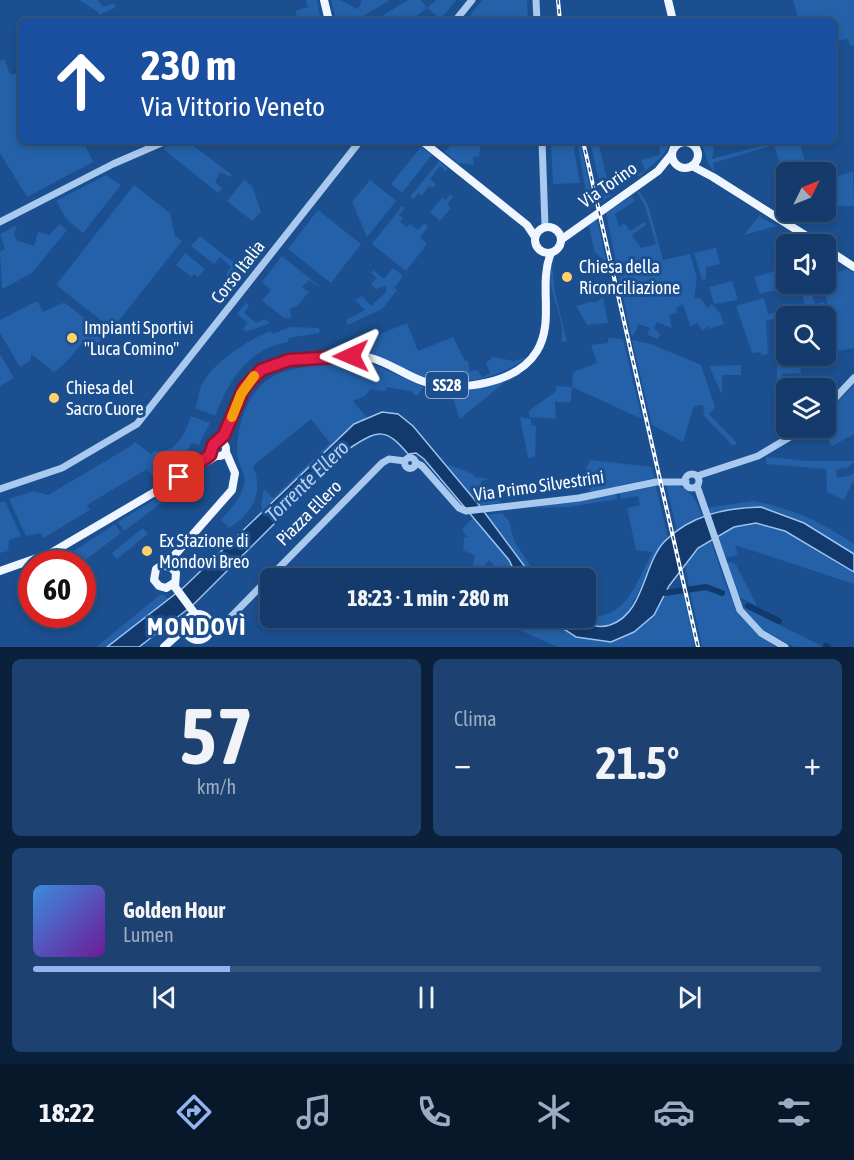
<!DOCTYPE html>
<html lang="it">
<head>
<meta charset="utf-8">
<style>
  :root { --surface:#143b6b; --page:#1d4271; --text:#f1f3f6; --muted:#9dadc1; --line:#33557e; --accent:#95b2f1 }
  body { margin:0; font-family:"Asap Condensed",sans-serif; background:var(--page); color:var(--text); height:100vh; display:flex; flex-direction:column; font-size:22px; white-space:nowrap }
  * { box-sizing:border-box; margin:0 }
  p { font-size:20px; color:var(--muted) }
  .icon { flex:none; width:33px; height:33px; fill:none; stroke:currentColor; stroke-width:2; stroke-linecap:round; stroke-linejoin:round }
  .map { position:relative; height:647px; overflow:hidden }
  .details { display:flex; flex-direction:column; gap:12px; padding:12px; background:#0b203b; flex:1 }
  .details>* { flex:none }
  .guide { position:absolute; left:18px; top:18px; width:819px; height:126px; border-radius:9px; box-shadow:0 3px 9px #0003,0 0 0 2px var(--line); background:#1a4fa0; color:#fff; overflow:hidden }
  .needle { width:39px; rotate:47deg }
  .buttons { position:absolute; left:776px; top:162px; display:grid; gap:12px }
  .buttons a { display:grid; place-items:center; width:60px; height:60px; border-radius:9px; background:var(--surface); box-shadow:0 3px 9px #0003,0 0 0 2px var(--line); font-size:30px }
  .speed { position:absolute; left:18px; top:550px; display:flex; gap:12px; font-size:30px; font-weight:700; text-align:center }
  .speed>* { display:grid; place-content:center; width:78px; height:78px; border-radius:50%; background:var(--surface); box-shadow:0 3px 9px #0003,0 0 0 2px var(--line); line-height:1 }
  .speed .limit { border:9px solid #d22; background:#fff; color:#111 }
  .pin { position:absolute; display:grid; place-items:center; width:51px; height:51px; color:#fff; margin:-26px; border-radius:12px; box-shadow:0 3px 9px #0006 }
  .me { position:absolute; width:66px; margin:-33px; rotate:269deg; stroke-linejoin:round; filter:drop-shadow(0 0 4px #0008) }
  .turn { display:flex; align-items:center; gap:21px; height:126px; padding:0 24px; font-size:27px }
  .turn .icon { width:78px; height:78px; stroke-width:2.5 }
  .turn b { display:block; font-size:42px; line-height:51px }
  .big { font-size:45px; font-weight:700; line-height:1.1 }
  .details .widget { flex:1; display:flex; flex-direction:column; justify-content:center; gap:9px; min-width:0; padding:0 21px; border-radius:9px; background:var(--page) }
  .details .dial { align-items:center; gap:0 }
  .dial b { font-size:78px; line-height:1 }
  .song { display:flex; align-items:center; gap:18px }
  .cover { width:72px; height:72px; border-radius:9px; background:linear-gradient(135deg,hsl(210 70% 55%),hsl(280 70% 35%)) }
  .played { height:6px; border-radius:3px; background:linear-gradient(90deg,var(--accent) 25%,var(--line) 25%) }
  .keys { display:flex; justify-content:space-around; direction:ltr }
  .heat { display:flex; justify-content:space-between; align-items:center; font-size:33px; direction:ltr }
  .details .tiles { flex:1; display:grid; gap:12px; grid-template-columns:1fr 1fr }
  .widget:last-child { grid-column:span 2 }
  .trip { position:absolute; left:260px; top:568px; width:336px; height:60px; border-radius:9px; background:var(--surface); box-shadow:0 3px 9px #0003,0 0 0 2px var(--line); font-weight:700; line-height:60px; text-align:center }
  .tab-bar { display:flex; height:96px; justify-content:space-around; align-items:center; background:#08182b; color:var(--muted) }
  .tab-bar .icon { width:42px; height:42px }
  .tab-bar .active { color:var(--accent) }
  .tab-bar b { font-size:27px; color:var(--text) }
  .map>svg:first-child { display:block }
</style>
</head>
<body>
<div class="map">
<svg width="854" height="647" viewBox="0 0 854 647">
  <rect width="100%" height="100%" fill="#1b4f8f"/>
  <g fill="#2461a8">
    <path d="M79,0H98L103,7L114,3L116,7L99,15L98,12Z"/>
    <path d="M306,0H317L321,21H299L295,11L308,7Z"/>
    <path d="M331,0H340L358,9L362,0H390L355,21H336Z"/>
    <path d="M408,0H421L427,8L436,0H456L441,19L427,8L410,21H374Z"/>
    <path d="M482,0H527L528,21H477L470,16Z"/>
    <path d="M793,0H854V45L850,46L848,39L834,42V21H799Z"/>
    <path d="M4,59L10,74H21V141H78L80,145L84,143L93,162L27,197L0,153V61Z"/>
    <path d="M179,141H187L232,175L230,177L220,172L215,182L222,188L218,193L164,150L165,147Z"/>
    <path d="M454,141H481L479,156L473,157L474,165L458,163L445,152Z"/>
    <path d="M551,141H577L574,149L580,183L553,184Z"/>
    <path d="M580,141L594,206L589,209L578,146Z"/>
    <path d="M590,141H598L611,196L603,200Z"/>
    <path d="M659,141H673L661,157L639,177L637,175L645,170L641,160L660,155Z"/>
    <path d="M701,141H711L714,146L712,159L779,141H799L808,172H786V180L782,182L780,174L783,173L774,145L713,163L714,172L708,163Z"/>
    <path d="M421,147L432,155L402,193L391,184Z"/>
    <path d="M439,161L448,169L446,171L440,166L430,179L436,184L433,188L429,186L422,196L418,193L414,199L410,197Z"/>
    <path d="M853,171L854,206H838L834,178Z"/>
    <path d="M106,175L121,185L83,233L66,219L56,201Z"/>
    <path d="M244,180L252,186L261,212L252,221L227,201Z"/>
    <path d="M370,180L396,201L367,237L352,202Z"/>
    <path d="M134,185L170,213L175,236L182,241L112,329L56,285Z"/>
    <path d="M639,191L648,205L663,260L690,254L697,278L694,299L700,298L708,308L712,304L720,313L724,324L709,329L708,326L702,331L698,323L690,326L683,304L676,308L677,313L669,315L672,328L657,322L654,328L660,334L658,339L647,335L650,328L638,324L634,335H631L606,213L632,196L635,201L615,214L619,227L624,223L630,231L644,222L646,225L632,235L641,248L656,244L645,206L637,192Z"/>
    <path d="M450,195L453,197L447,204L451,208L440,221L430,212L442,198L445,200Z"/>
    <path d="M402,206L405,208L399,215L403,218L400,222L407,227L410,224L418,230L424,223L428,226L420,237L427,244L406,271L372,244Z"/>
    <path d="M318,210L361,244L331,283L288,249Z"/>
    <path d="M759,216L777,226L744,235Z"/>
    <path d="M597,219L607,264L594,251L589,225Z"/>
    <path d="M60,224L67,230L32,273L2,289L0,252L5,249L0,234L17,225L14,235L18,241L34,246L38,232L49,235Z"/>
    <path d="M200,236L237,265L228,276L226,274L231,267L220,257L214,264L191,246Z"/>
    <path d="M716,248L720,264L706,267V279L702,280L694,253Z"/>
    <path d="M185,253L205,269L198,277L194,274L192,277L176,265Z"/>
    <path d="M282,256L324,290L309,280L302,287L309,292L298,305L290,309L291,318H284L262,301L271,290L262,282Z"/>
    <path d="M552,265L555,292L567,342L561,341C568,320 544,291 552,265Z"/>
    <path d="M393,268L403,276L394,288L397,290L382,309L348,325L346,320L365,310L352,297L356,300L362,296L371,306L386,292V286L375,289L371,284L377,278L371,273L373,270L384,279Z"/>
    <path d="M786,268V284H799L760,294L754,277Z"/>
    <path d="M847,269L854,273V348L838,351L823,284H825V275Z"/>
    <path d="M732,281L738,300L714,304L709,287Z"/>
    <path d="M800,284H820L810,288L815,304L824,302L826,315L806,310Z"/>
    <path d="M603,298L608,323L587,325L576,306L593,301L594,303Z"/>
    <path d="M764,298L768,314L793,308L794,313L766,321L768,354L761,355V352L752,353L736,306Z"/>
    <path d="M37,301L43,312L62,303L68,305L105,335L93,349L83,342L66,362L54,372L31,354V360L20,367L0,333V320Z"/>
    <path d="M246,303L249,306L244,313L256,323L265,319L270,323L246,332L243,329L248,323L237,314Z"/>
    <path d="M407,323L418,351L453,337L465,361H468L470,371L478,370L482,377L490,373L486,363L493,357L514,361L527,357C500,380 450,389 416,374C393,364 376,354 350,351V346Z"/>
    <path d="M290,327L319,328L320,333L288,338V342C248,349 229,380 215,416L195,408C198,402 199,395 199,392C205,367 249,338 271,331L272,334Z"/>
    <path d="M608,338L623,339L642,419L572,387L571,402H555L556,419L529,417V411L556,391V386L572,387L573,372L597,363L591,345L608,343Z"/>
    <path d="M632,340L651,344L701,365L715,407L709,414L737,443L733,446L704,416L703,405L694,406L683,442L652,425Z"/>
    <path d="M0,354L14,378L0,386Z"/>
    <path d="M350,360L375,365L424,387L417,396L410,391L387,387L385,391L370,389L366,395L353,401L368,419L354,424L262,512L261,504L264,489L273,498L330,443L311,419L253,466C264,492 253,513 229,528L221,520C230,509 241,499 244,485C247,473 238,465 237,454C236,427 247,391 272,377C284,370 298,368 312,366V361Z"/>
    <path d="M800,362L801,373L782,374V384H777V363Z"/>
    <path d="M741,365V375H722V395L709,366Z"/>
    <path d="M506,381L460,419L450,390Z"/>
    <path d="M854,385V434L832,446L821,428H825V416Z"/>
    <path d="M191,416L210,423L199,445L191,443L188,451L179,456L181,460L153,477L147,469L87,505L90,510L43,538L41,533L26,536L9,499L34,491L48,495L131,446L135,442L151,454L154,451C177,454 185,434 191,416Z"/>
    <path d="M520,417L531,419V425L536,426L535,457L528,458Z"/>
    <path d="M766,457L809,461H854L848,468L836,469L837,478L849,476L854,473V479L844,500L827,492L826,469L766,464Z"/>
    <path d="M591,460L652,467L654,478L590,492L586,468Z"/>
    <path d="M450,465L473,474L474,477L490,479L481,481L484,498L498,496L500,503L479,505L447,467Z"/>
    <path d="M196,474L199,475L124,531L118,522Z"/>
    <path d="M666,484C689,485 695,496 702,516L695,519L677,532Z"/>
    <path d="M656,486L668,539L663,543L627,614C609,629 593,629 573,619L585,618V615C627,623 636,580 653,552L636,550L627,508L640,505L638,496L621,499L620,493Z"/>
    <path d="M616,494L617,499L569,507L529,508Z"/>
    <path d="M5,501L21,536L9,540L8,551L0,553V503Z"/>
    <path d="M753,501C791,508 822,522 854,544V554C802,522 773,497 709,515L706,508Z"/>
    <path d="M502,513L509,521L514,541L539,579H534L486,515Z"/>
    <path d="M474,517L509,560L518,579H492L499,571L489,560L478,575L472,569L475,556L463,550L464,537H467L462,529Z"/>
    <path d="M756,523L785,531L854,572V584L735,545L738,555L726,558L718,537L734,527Z"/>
    <path d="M115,524L121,533L80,564H54Z"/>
    <path d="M143,528L148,534L117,559L112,553Z"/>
    <path d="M711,541C727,587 732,619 776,647H702L690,591L709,589L722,595L724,592L706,585L689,587L685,566L698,548Z"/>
    <path d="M731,562L736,565L757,606L739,597L727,563Z"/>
    <path d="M683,592L695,647H558L506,624L507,618H547L576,637L654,616L664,595Z"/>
    <path d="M160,595H164L168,599L115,642L107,647H96Z"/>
    <path d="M743,607L824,647H794L762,629Z"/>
  </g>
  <g fill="#123a6d" stroke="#9cc4f0" stroke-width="1.5">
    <path d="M382,412L398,414L413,426L479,505L534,579H518L509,560L424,459L416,453L408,454C386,428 379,429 350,448L193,605L139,647H107L183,588L354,424Z"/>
    <path d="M761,507L804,523L854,554V572L785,531L756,523L734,527L698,548L669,586L654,615L634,632L611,642L576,637L547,618C554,618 563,617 570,618C585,621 593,630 610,625C644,614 643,565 664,542C690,515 725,508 761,507Z"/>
  </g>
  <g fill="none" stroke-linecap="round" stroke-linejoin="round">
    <g stroke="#123a6d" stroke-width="6">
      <path d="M665,593L706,587L722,593"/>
      <path d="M748,606L779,621"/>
      <path d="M826,646L828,647"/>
    </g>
    <g stroke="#a9c9ee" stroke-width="7">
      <path d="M536,0L537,21"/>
      <path d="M455,21L472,0"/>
      <path d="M542,141L545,226"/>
      <path d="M0,222L113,164L166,141"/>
      <path d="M825,409L854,378"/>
      <circle cx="410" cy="463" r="5.5"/>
      <path d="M416,463L422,466L459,508L466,511L579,498L656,482H686"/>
      <circle cx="692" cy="481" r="7"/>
      <path d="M697,476L758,456L805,428"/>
      <path d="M697,486L740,610L761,633L785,647"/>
      <path d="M0,489L62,468L137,424L360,141"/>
      <path d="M210,623L221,626"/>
      <path d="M210,631L220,628L382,463L389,459L405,461"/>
    </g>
    <g stroke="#f0f6ff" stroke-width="8">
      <path d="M324,0L329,21"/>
      <path d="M668,0L673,21"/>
      <path d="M422,141L527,225L535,237"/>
      <circle cx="685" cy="155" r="13"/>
      <path d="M692,166L713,177L819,244"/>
      <circle cx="548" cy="240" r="13"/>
      <path d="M562,239L658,171L671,155"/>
      <path d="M825,248L854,267"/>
      <circle cx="219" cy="449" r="7"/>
      <path d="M219,442C236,420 236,389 259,371C283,354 343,352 371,358C390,363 406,376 425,382C460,392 517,384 537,351C555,321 538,284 551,253"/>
      <path d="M166,565L232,490L235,473L226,452"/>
      <path d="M0,571L51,553L216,456"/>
      <path d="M174,583L166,588L159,586L154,580L156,569L162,565L172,568L176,573L175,587L195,614"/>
      <circle cx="198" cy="627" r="13"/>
      <path d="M164,647L185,628"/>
    </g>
    <g stroke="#fff" stroke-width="4">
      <g id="rail">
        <path d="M558,0L560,21"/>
        <path d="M583,141L698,647"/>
      </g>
    </g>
    <use href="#rail" stroke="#1b4f8f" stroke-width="1.5" stroke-dasharray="4.5" stroke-linecap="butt"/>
  </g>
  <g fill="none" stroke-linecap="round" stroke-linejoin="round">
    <g stroke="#92132f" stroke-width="15">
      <path id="route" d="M179,477L210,455L213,445L224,435L244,388L261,370L289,360L351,356"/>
    </g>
    <use href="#route" stroke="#e11d48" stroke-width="10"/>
    <path stroke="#f59e0b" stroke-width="10" d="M232,417L241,394L254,376"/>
  </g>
  <g fill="#ffd166" stroke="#1b4f8f" stroke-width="2">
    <circle cx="567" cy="277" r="6"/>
    <circle cx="72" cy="338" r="6"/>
    <circle cx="54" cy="398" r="6"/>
    <circle cx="147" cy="551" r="6"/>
  </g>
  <g text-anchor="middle" stroke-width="6" stroke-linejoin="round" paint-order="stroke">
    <rect fill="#1b4f8f" stroke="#bbcadd" stroke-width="1.5" x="426" y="372" width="42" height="26" rx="4.5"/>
    <g font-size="16" font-weight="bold" fill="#fff">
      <text x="447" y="391">SS28</text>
    </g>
    <g font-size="18" fill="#fff" stroke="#1b4f8f">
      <text transform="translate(608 185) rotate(-35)" y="6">Via Torino</text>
      <text transform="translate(238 272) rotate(-52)" y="6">Corso Italia</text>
      <text transform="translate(539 486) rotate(-8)" y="6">Via Primo Silvestrini</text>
      <text transform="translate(309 513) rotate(-45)" y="6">Piazza Ellero</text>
    </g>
    <g font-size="18" fill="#fff" stroke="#1b4f8f" text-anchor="start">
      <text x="579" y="273">Chiesa della<tspan x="579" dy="21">Riconciliazione</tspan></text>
      <text x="84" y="334">Impianti Sportivi<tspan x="84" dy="21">"Luca Comino"</tspan></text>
      <text x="66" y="394">Chiesa del<tspan x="66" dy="21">Sacro Cuore</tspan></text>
      <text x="159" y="547">Ex Stazione di<tspan x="159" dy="21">Mondovì Breo</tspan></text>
    </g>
    <g font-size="20" font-style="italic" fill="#b5d3f5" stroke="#1b4f8f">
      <text transform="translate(307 481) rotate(-44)" y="7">Torrente Ellero</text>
    </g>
    <g font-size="24" font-weight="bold" letter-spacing="1.5" fill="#fff" stroke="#1b4f8f">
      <text x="197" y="635">MONDOVÌ</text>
    </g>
  </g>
</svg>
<div class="buttons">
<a><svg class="needle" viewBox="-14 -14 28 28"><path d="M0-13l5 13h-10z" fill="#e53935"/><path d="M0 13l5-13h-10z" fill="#9dadc1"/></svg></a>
<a><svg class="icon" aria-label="sound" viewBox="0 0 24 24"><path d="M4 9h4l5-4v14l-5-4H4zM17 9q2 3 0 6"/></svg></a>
<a><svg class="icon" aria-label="search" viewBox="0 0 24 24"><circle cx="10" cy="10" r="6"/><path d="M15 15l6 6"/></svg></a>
<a><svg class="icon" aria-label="layers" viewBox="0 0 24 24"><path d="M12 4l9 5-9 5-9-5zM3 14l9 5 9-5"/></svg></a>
</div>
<div class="speed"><div class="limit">60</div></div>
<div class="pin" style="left:179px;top:477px;background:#d93025"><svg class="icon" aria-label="arrive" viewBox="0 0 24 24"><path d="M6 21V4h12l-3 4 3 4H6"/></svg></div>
<svg class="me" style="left:351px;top:356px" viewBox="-20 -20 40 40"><path d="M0-17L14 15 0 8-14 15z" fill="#e11d48" stroke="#fff" stroke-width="4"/></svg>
<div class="trip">18:23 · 1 min · 280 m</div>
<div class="guide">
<div class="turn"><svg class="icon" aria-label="ahead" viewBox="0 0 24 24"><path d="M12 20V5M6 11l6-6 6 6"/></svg><div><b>230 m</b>Via Vittorio Veneto</div></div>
</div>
</div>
<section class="details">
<div class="tiles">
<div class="widget dial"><b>57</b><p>km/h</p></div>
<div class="widget"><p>Clima</p>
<div class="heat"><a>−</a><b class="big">21.5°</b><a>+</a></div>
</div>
<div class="widget">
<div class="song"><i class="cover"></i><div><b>Golden Hour</b><p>Lumen</p></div></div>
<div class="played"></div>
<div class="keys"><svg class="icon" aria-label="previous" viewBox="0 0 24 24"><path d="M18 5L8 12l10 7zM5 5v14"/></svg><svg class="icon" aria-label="pause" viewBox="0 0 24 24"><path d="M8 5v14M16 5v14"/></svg><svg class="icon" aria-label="next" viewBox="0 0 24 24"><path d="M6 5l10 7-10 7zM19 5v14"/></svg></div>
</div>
</div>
</section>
<nav class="tab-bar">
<b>18:22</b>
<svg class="icon active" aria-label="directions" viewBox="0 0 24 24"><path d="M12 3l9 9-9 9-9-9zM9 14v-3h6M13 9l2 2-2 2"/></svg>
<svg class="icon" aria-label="music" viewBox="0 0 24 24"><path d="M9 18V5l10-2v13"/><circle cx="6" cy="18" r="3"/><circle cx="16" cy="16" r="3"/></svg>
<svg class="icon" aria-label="phone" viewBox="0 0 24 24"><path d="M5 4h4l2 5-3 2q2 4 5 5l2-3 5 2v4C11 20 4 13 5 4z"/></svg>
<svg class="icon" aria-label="climate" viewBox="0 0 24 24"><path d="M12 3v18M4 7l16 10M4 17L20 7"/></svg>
<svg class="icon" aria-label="car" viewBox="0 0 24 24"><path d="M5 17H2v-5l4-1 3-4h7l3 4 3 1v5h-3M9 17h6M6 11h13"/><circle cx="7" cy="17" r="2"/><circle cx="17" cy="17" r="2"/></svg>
<svg class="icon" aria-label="filters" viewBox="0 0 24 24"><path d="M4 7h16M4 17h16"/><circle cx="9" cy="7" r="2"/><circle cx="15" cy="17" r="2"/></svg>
</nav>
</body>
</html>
